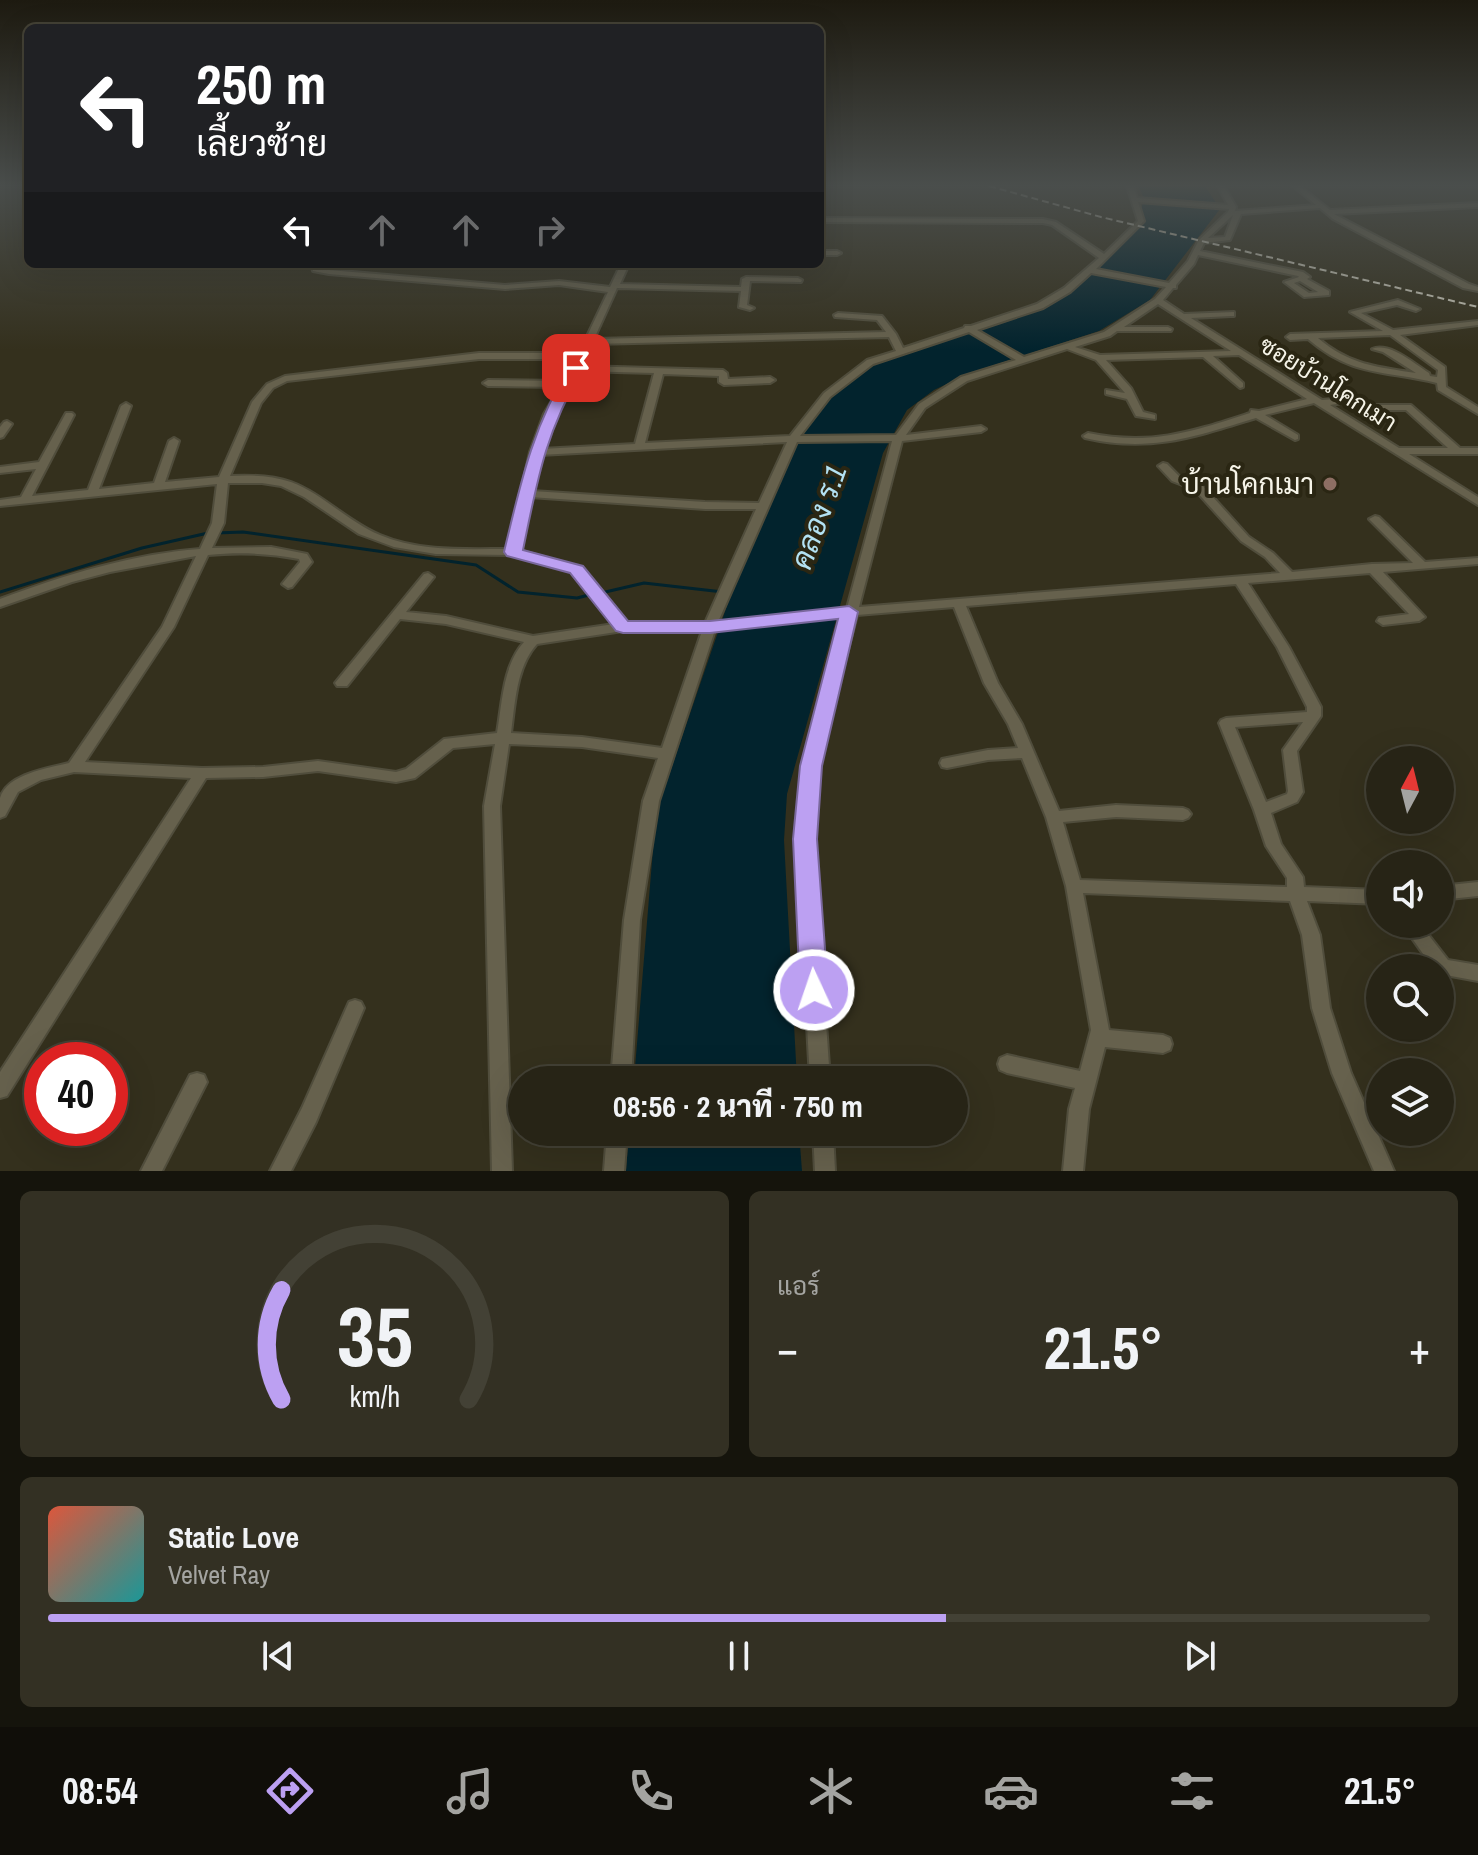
<!DOCTYPE html>
<html lang="th">
<head>
<meta charset="utf-8">
<style>
  :root { --surface:#272416; --page:#333023; --text:#f1f3f6; --muted:#a4a4a1; --line:#434135; --accent:#bca0f2 }
  body { margin:0; font-family:"Archivo Narrow",Sarabun,sans-serif; background:var(--page); color:var(--text); height:100vh; display:flex; flex-direction:column; font-size:30px; white-space:nowrap }
  * { box-sizing:border-box; margin:0 }
  p { font-size:26px; color:var(--muted) }
  .icon { flex:none; width:44px; height:44px; fill:none; stroke:currentColor; stroke-width:2; stroke-linecap:round; stroke-linejoin:round }
  .map { position:relative; height:1171px; overflow:hidden }
  .panel { display:flex; flex-direction:column; gap:20px; padding:20px; background:#15140c; flex:1 }
  .panel>* { flex:none }
  .top-card { position:absolute; left:24px; top:24px; width:800px; height:244px; border-radius:12px; box-shadow:0 8px 32px #0002,0 0 0 2px var(--line); background:#202124; color:#fff; overflow:hidden }
  .needle { width:52px; rotate:7deg }
  .fabs { position:absolute; left:1366px; top:746px; display:grid; gap:16px }
  .fabs a { display:grid; place-items:center; width:88px; height:88px; border-radius:50%; background:var(--surface); box-shadow:0 8px 32px #0002,0 0 0 2px var(--line); font-size:40px }
  .speed { position:absolute; left:24px; top:1042px; display:flex; gap:16px; font-size:40px; font-weight:700; text-align:center }
  .speed>* { display:grid; place-content:center; width:104px; height:104px; border-radius:50%; background:var(--surface); box-shadow:0 8px 32px #0002,0 0 0 2px var(--line); line-height:1 }
  .speed .limit { border:12px solid #d22; background:#fff; color:#111 }
  .pin { position:absolute; display:grid; place-items:center; width:68px; height:68px; color:#fff; margin:-34px; border-radius:16px; box-shadow:0 4px 12px #0006 }
  .me { position:absolute; width:88px; margin:-44px; rotate:357deg; stroke-linejoin:round; filter:drop-shadow(0 0 6px #0008) }
  .turn { display:flex; align-items:center; gap:28px; height:168px; padding:0 40px; font-size:36px }
  .turn .icon { width:104px; height:104px; stroke-width:2.5 }
  .turn b { display:block; font-size:56px; line-height:68px }
  .lanes { display:flex; align-items:center; height:76px; padding:0 40px; background:#0003; justify-content:center; gap:40px; direction:ltr }
  .lanes .off { opacity:.35 }
  .big { font-size:60px; font-weight:800; line-height:1.1 }
  .panel .card { flex:1; display:flex; flex-direction:column; justify-content:center; gap:12px; min-width:0; padding:0 28px; border-radius:12px; background:var(--page) }
  .panel .dial { align-items:center; gap:0 }
  .dial svg { height:208px; overflow:visible; fill:none; stroke:var(--line); stroke-width:7; stroke-linecap:round; text-anchor:middle }
  .dial text { fill:var(--text); stroke:none }
  .song { display:flex; align-items:center; gap:24px }
  .cover { width:96px; height:96px; border-radius:12px; background:linear-gradient(135deg,hsl(10 70% 55%),hsl(180 70% 35%)) }
  .played { height:8px; border-radius:4px; background:linear-gradient(90deg,var(--accent) 65%,var(--line) 65%) }
  .keys { display:flex; justify-content:space-around; direction:ltr }
  .heat { display:flex; justify-content:space-between; align-items:center; font-size:44px; direction:ltr }
  .panel .tiles { flex:1; display:grid; gap:20px; grid-template-columns:1fr 1fr }
  .card:last-child { grid-column:span 2 }
  .trip { position:absolute; left:508px; top:1066px; width:460px; height:80px; border-radius:40px; background:var(--surface); box-shadow:0 8px 32px #0002,0 0 0 2px var(--line); font-weight:800; line-height:80px; text-align:center }
  .tabs { display:flex; height:128px; justify-content:space-around; align-items:center; background:#100e09; color:var(--muted) }
  .tabs .icon { width:56px; height:56px }
  .tabs .on { color:var(--accent) }
  .tabs b { font-size:36px; color:var(--text) }
  .map>svg:first-child { display:block }
</style>
</head>
<body>
<div class="map">
<svg width="1478" height="1171" viewBox="0 0 1478 1171">
  <rect width="100%" height="100%" fill="#34301d"/>
  <g fill="#02232d">
    <path d="M1138,186H1205L1220,209L1150,300L1099,331L970,373L934,390L907,410L883,453L787,794L784,840L797,1080H634L656,813L731,594L796,443L832,395L873,363L1030,313L1073,288L1138,222L1144,198Z"/>
    <path d="M629,1132H799L802,1171H626Z"/>
  </g>
  <g fill="none" stroke-linecap="round" stroke-linejoin="round">
    <g stroke="#02232d" stroke-width="3">
      <path d="M216,533L243,532L476,565L518,592L577,598L593,594"/>
      <path d="M0,592L142,548L208,533"/>
      <path d="M601,593L644,583L723,592"/>
    </g>
    <g stroke="#504d3c" stroke-width="4">
      <g id="minor">
        <path d="M1127,186H1133L1137,198L1228,205L1218,186H1224L1236,207L1235,211L1316,205L1293,186H1300L1330,210L1478,203V207L1334,214L1469,284L1478,287V291L1463,288L1333,219L1320,208L1241,214L1230,240L1204,243L1200,251L1303,272L1310,277L1307,279L1329,291V295L1304,297L1284,282L1299,277L1298,276L1198,255L1194,264L1176,285V288H1173L1163,300L1184,314L1234,312V316H1231L1191,318L1322,400L1349,398V402L1330,405L1399,448H1448L1406,410H1373L1368,407L1370,405H1411L1460,448H1478V454H1409L1478,497V505L1314,403L1265,415L1298,435V439L1295,440L1256,418C1194,437 1150,453 1085,438L1083,436L1088,433C1151,446 1191,432 1250,413L1251,410L1259,411L1307,399L1239,355L1213,356L1243,383V387L1240,388L1203,357L1106,360L1131,388L1143,412L1155,415V419L1136,416L1127,399L1106,394V390L1125,393L1096,360L1067,349L967,381L925,408L906,435L981,426L986,429L981,432L902,441L859,607L1280,573L1265,557L1241,541L1195,490L1172,481L1158,466L1163,463L1167,464L1180,477L1203,486L1249,537L1273,553L1292,572L1372,564L1413,563L1369,519L1375,516L1379,517L1425,562L1478,558V564L1383,572L1425,617L1419,621L1383,625L1377,621L1379,618L1409,614L1370,573L1248,583L1289,647L1321,707V716L1297,751L1303,792L1297,802L1271,813L1281,844L1303,877L1304,887L1380,890V904L1307,901L1320,935L1330,1008L1351,1073L1394,1171H1374L1332,1073L1312,1008L1302,935L1290,901L1083,893L1109,1030L1163,1035L1170,1038L1172,1044L1170,1050L1163,1053L1105,1047L1089,1109L1083,1171H1063L1069,1109L1075,1088L1007,1073L1000,1070L998,1064L1000,1058L1007,1055L1080,1071L1091,1030L1066,886L1046,817L1022,758L988,760L947,768L942,767L940,763L942,759L947,758L988,750L1018,748L1008,724L984,683L954,607L857,615L818,766L813,839L830,1080H810L797,839L804,766L845,616L715,630L659,801L640,920L631,1080H611L624,920L643,801L658,758L582,747L509,744L500,806L512,1171H492L484,806L495,744L453,748L415,778L396,782L318,771L263,777L206,778L7,1096L0,1098V1072L191,778L74,772L41,780L18,792L5,816L0,818C0,812 0,803 0,798C7,774 48,768 69,763L162,627L196,556L110,572L72,582L0,607V599C64,575 132,554 200,549L212,523L217,484L0,506V500L21,497L36,469L0,473V467L39,462L66,413H72L74,415L32,496L88,490L121,406L126,403L131,406L99,489L154,483L169,441L174,438L179,441L165,482L219,477L252,402L267,384L285,376L479,353H579L608,292L559,285L505,289L329,274L313,271L311,264H319V268L329,270L505,285L559,281L610,287L621,264H629L620,284L741,287L742,279L746,277L798,278L802,280L801,282L750,281L747,305L754,308L750,310L739,307L741,291L617,288L594,339L886,332L877,320L835,317L834,315L838,313L882,316L896,334L903,348L964,328L965,326H971L1037,304L1064,288L1099,258L1052,225L1043,223L820,222V218L1043,219L1056,222L1104,254L1138,221ZM1138,202L1229,209L1228,212L1199,240L1188,261L1169,283L1096,269L1144,221ZM1233,215L1225,237L1208,238ZM1091,273L1166,287L1155,299L1104,332L1024,357L977,330L1043,308L1070,292ZM1300,281L1318,292L1309,293L1294,283ZM1158,304L1231,351L1100,355L1075,347L1110,336L1117,331H1171L1172,329L1168,327H1124ZM969,332L1016,360L961,377L919,404L896,435L800,436L830,397L873,364ZM889,337L896,351L867,360L824,393L790,436L645,443L663,374L719,376V382L724,385L770,383L775,380L770,377L728,379L727,373L723,370L581,366L592,344ZM479,359H576L563,381L488,380L483,383L488,386L560,387L544,414L530,452L508,549C466,549 420,552 380,535C348,522 323,494 291,482C271,475 250,475 230,476L261,403L273,388L287,381ZM578,371L654,373L635,444L541,449L554,414ZM892,441L847,608L718,622L797,442ZM787,442L759,503L705,502L532,491L539,455ZM228,483H262L281,486L304,497L359,534L394,547L436,554L513,555L573,572L614,624L533,636L446,616L406,612L434,577L428,573L424,574L335,683L337,686H347L400,619L446,624L524,642C503,665 502,704 497,733L444,739L406,769L396,772L318,761L263,767L202,768L85,762L174,627L208,555C239,552 268,553 299,559L300,562L282,584L288,588L292,587L312,562L307,554L271,547L212,548L224,523ZM530,497L705,509H756L705,623H627L581,568L519,550ZM1236,584L1277,647L1307,707V712L1226,718L1221,720L1219,723L1254,810L1266,846L1287,878V887L1080,880L1063,822L1116,817L1183,820L1188,818L1191,814L1188,810L1183,808L1116,805L1059,811L1022,724L998,683L966,606ZM623,631H702L662,748L582,737L511,733C515,704 516,667 537,644ZM1303,722L1283,750L1288,791L1287,794L1266,802L1235,727Z"/>
        <path d="M820,251H837L841,253L837,255H820Z"/>
        <path d="M1398,300L1420,309L1416,311L1397,305L1361,313L1393,330L1478,321V325L1400,335L1445,367L1446,387L1478,407V414L1438,390L1437,383C1385,370 1352,377 1308,339L1290,340L1286,337L1290,334L1383,331L1350,312ZM1390,335L1438,370L1437,377L1430,376L1429,373C1413,363 1390,342 1372,349L1383,352L1416,373C1378,367 1349,365 1318,338Z"/>
        <path d="M7,421L12,424L3,437L0,438V427L4,422Z"/>
        <path d="M1478,882V896L1440,900V886Z"/>
        <path d="M1402,924H1420L1448,960L1478,965V981L1440,974V968H1433Z"/>
        <path d="M355,1000L361,1002L364,1008L316,1122L291,1171H270L302,1108L349,1002Z"/>
        <path d="M197,1073L204,1075L207,1082L162,1171H141L190,1075Z"/>
        <path d="M607,1132H627L624,1171H604Z"/>
        <path d="M813,1132H833L835,1171H815Z"/>
      </g>
    </g>
    <use href="#minor" fill="#66614d" fill-rule="evenodd"/>
    <path stroke="#c7c5b7" stroke-width="2" stroke-dasharray="7 4" stroke-linecap="butt" d="M989,186L1101,217L1478,307"/>
  </g>
  <linearGradient id="sky" x2="0" y2="1"><stop stop-color="#1d1a10"/><stop offset="0.53" stop-color="#4a4e4c"/><stop offset="1" stop-color="#4a4e4c" stop-opacity="0"/></linearGradient>
  <rect width="1478" height="350" fill="url(#sky)"/>
  <path fill="#bca0f2" stroke="#7a689d" stroke-width="2" d="M571,365L583,368C545,434 538,477 523,550L583,566L628,621H710L849,606L858,612L822,766L817,839L828,990L824,998L814,1002L804,998L800,990L793,839L800,766L838,619L710,633H623L616,631L570,573L507,556L504,552C520,485 533,424 571,365Z"/>
  <circle fill="#8d6e63" stroke="#2a2613" stroke-width="3" cx="1330" cy="484" r="8"/>
  <g text-anchor="middle" stroke-width="8" stroke-linejoin="round" paint-order="stroke">
    <g font-size="24" fill="#f6f4e8" stroke="#2a2613">
      <text transform="translate(1328 384) rotate(32)" y="8">ซอยบ้านโคกเมา</text>
    </g>
    <g font-size="28" fill="#f6f4e8" stroke="#2a2613" text-anchor="end">
      <text x="1314" y="494">บ้านโคกเมา</text>
    </g>
    <g font-size="30" font-style="italic" fill="#b3e2f3" stroke="#2a2613">
      <text transform="translate(819 517) rotate(-70)" y="10">คลอง ร.1</text>
    </g>
  </g>
</svg>
<div class="fabs">
<a><svg class="needle" viewBox="-14 -14 28 28"><path d="M0-13l5 13h-10z" fill="#e53935"/><path d="M0 13l5-13h-10z" fill="#a4a4a1"/></svg></a>
<a><svg class="icon" aria-label="sound" viewBox="0 0 24 24"><path d="M4 9h4l5-4v14l-5-4H4zM17 9q2 3 0 6"/></svg></a>
<a><svg class="icon" aria-label="search" viewBox="0 0 24 24"><circle cx="10" cy="10" r="6"/><path d="M15 15l6 6"/></svg></a>
<a><svg class="icon" aria-label="layers" viewBox="0 0 24 24"><path d="M12 4l9 5-9 5-9-5zM3 14l9 5 9-5"/></svg></a>
</div>
<div class="speed"><div class="limit">40</div></div>
<div class="pin" style="left:576px;top:368px;background:#d93025"><svg class="icon" aria-label="arrive" viewBox="0 0 24 24"><path d="M6 21V4h12l-3 4 3 4H6"/></svg></div>
<svg class="me" style="left:814px;top:990px" viewBox="-20 -20 40 40"><circle r="17" fill="#bca0f2" stroke="#fff" stroke-width="3"/><path d="M0-11L8 9 0 5-8 9z" fill="#fff"/></svg>
<div class="trip">08:56 · 2 นาที · 750 m</div>
<div class="top-card">
<div class="turn"><svg class="icon" aria-label="left" viewBox="0 0 24 24"><path d="M17 20v-9H6M10 6l-5 5 5 5"/></svg><div><b>250 m</b>เลี้ยวซ้าย</div></div>
<div class="lanes"><svg class="icon" aria-label="left" viewBox="0 0 24 24"><path d="M17 20v-9H6M10 6l-5 5 5 5"/></svg><svg class="icon off" aria-label="ahead" viewBox="0 0 24 24"><path d="M12 20V5M6 11l6-6 6 6"/></svg><svg class="icon off" aria-label="ahead" viewBox="0 0 24 24"><path d="M12 20V5M6 11l6-6 6 6"/></svg><svg class="icon off" aria-label="right" viewBox="0 0 24 24"><path d="M7 20v-9h11M14 6l5 5-5 5"/></svg></div>
</div>
</div>
<section class="panel">
<div class="tiles">
<div class="card dial"><svg viewBox="0 0 100 80">
<path d="M14 69A42 42 0 1 1 86 69"/>
<path d="M14 69A42 42 0 0 1 14 27" stroke="#bca0f2"/>
<text x="50" y="56" font-size="32" font-weight="700">35</text>
<text x="50" y="72" font-size="11">km/h</text>
</svg></div>
<div class="card"><p>แอร์</p>
<div class="heat"><a>−</a><b class="big">21.5°</b><a>+</a></div>
</div>
<div class="card">
<div class="song"><i class="cover"></i><div><b>Static Love</b><p>Velvet Ray</p></div></div>
<div class="played"></div>
<div class="keys"><svg class="icon" aria-label="previous" viewBox="0 0 24 24"><path d="M18 5L8 12l10 7zM5 5v14"/></svg><svg class="icon" aria-label="pause" viewBox="0 0 24 24"><path d="M8 5v14M16 5v14"/></svg><svg class="icon" aria-label="next" viewBox="0 0 24 24"><path d="M6 5l10 7-10 7zM19 5v14"/></svg></div>
</div>
</div>
</section>
<nav class="tabs">
<b>08:54</b>
<svg class="icon on" aria-label="directions" viewBox="0 0 24 24"><path d="M12 3l9 9-9 9-9-9zM9 14v-3h6M13 9l2 2-2 2"/></svg>
<svg class="icon" aria-label="music" viewBox="0 0 24 24"><path d="M9 18V5l10-2v13"/><circle cx="6" cy="18" r="3"/><circle cx="16" cy="16" r="3"/></svg>
<svg class="icon" aria-label="phone" viewBox="0 0 24 24"><path d="M5 4h4l2 5-3 2q2 4 5 5l2-3 5 2v4C11 20 4 13 5 4z"/></svg>
<svg class="icon" aria-label="climate" viewBox="0 0 24 24"><path d="M12 3v18M4 7l16 10M4 17L20 7"/></svg>
<svg class="icon" aria-label="car" viewBox="0 0 24 24"><path d="M5 17H2v-5l4-1 3-4h7l3 4 3 1v5h-3M9 17h6M6 11h13"/><circle cx="7" cy="17" r="2"/><circle cx="17" cy="17" r="2"/></svg>
<svg class="icon" aria-label="filters" viewBox="0 0 24 24"><path d="M4 7h16M4 17h16"/><circle cx="9" cy="7" r="2"/><circle cx="15" cy="17" r="2"/></svg>
<b>21.5°</b>
</nav>
</body>
</html>
